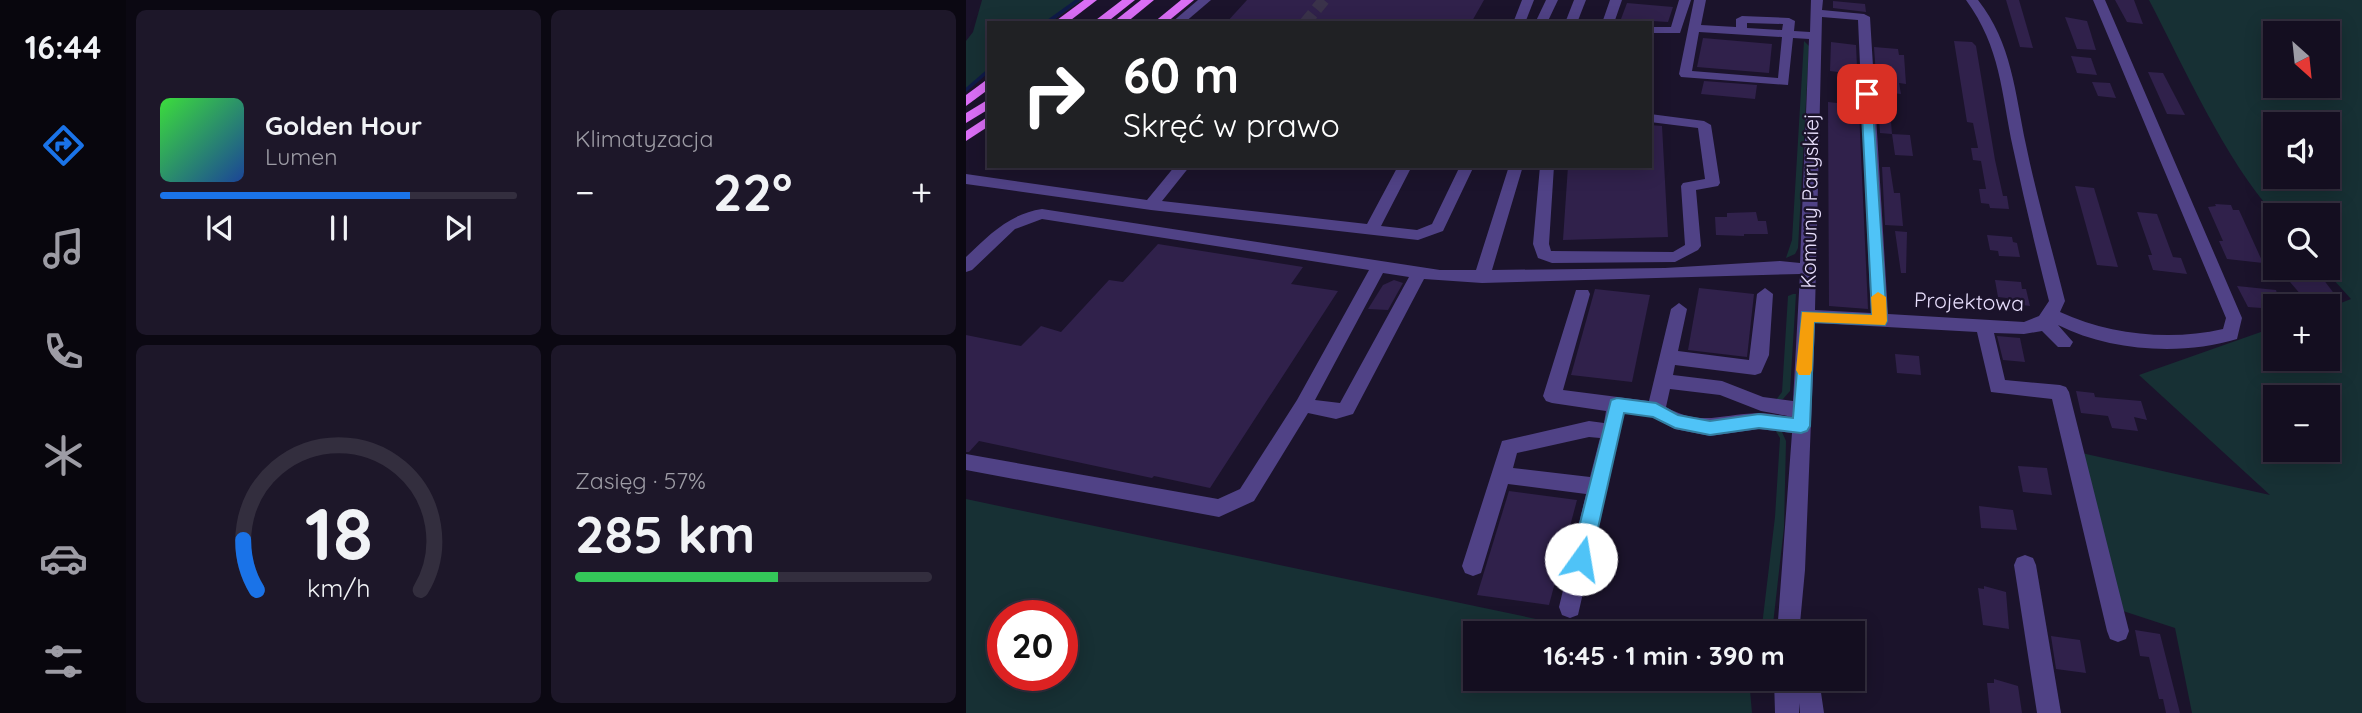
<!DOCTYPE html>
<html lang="pl">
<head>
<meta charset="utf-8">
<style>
  :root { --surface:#140e20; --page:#1d1729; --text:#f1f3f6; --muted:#9d9ca5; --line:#332e3e; --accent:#1a73e8 }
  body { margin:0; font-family:Quicksand,sans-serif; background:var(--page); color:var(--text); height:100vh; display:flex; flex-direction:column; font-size:26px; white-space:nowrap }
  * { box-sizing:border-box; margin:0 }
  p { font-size:23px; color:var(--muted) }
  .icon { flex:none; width:38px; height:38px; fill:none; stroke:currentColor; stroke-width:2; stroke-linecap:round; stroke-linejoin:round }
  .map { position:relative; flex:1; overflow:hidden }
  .panel { display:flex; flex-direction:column; gap:10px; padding:10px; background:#0b0812; width:840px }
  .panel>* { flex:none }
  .hud { position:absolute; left:21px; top:21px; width:665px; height:147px; border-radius:0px; box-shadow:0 4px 18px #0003,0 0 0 2px var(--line); background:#202124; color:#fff; overflow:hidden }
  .needle { width:46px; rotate:153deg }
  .tools { position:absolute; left:1297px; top:21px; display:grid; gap:14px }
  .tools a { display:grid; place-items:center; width:77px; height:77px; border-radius:0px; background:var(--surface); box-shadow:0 4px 18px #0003,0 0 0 2px var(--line); font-size:35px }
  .speed { position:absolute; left:21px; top:600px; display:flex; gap:14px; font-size:35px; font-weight:700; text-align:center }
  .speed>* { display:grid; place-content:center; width:91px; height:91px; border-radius:50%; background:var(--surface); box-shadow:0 4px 18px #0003,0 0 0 2px var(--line); line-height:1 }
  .speed .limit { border:10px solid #d22; background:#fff; color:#111 }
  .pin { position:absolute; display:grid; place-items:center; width:60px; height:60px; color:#fff; margin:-30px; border-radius:14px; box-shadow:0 4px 10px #0006 }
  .me { position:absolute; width:77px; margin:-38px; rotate:13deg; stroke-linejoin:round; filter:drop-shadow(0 0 5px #0008) }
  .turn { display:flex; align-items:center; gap:24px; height:147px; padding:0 21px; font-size:32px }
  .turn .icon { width:91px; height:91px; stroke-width:2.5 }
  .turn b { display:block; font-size:49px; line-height:60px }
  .big { font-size:52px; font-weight:800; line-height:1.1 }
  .panel .widget { flex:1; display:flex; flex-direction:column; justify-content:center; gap:10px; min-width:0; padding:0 24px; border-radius:10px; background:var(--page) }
  .panel .dial { align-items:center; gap:0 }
  .dial svg { height:182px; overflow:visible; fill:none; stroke:var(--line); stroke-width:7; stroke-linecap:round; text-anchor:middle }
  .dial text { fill:var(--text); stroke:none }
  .song { display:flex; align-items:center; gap:21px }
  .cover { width:84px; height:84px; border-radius:10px; background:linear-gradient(135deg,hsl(120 70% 55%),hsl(220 70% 35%)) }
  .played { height:7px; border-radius:4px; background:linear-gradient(90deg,var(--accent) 70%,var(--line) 70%) }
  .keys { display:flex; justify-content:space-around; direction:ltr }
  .heat { display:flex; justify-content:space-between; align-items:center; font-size:38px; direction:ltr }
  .charge { height:10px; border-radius:5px; background:linear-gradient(90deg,#34c759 57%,var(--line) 0) }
  .panel .tiles { flex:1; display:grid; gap:10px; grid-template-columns:repeat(2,1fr) }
  .trip { position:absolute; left:497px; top:621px; width:402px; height:70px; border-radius:0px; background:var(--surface); box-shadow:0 4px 18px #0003,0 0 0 2px var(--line); font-weight:800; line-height:70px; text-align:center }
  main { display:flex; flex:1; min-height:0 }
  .tab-bar { display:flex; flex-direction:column; width:126px; justify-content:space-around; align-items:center; background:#08060d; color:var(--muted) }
  .tab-bar .icon { width:49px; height:49px }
  .tab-bar .selected { color:var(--accent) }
  .tab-bar b { font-size:32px; color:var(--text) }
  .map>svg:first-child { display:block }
</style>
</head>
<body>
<main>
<nav class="tab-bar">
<b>16:44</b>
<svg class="icon selected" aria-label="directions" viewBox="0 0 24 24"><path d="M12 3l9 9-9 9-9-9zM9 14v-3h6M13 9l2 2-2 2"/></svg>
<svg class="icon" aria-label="music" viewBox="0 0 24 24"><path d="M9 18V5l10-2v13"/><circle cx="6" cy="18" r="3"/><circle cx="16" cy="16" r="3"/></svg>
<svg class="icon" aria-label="phone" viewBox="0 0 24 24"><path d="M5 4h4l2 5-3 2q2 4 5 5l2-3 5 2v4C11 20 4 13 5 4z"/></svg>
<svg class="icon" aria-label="climate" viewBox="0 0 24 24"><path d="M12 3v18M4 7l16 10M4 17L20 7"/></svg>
<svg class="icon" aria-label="car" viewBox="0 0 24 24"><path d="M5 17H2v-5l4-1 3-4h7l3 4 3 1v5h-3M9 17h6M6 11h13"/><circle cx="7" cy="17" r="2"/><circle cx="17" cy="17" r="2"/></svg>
<svg class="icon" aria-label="filters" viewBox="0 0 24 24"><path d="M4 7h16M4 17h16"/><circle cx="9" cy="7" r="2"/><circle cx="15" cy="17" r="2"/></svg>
</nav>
<section class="panel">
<div class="tiles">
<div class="widget">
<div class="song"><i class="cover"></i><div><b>Golden Hour</b><p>Lumen</p></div></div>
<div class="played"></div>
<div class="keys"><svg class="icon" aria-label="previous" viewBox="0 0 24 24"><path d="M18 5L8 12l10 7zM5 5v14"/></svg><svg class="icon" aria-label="pause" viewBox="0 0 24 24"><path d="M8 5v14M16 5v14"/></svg><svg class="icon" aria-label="next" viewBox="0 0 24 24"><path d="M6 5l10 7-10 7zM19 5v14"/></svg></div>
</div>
<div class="widget"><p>Klimatyzacja</p>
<div class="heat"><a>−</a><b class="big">22°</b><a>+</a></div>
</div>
<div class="widget dial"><svg viewBox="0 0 100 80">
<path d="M14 69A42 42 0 1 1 86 69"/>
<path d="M14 69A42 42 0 0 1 8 47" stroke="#1a73e8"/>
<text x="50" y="56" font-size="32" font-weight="700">18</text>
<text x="50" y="72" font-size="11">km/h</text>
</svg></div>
<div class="widget"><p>Zasięg · 57%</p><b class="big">285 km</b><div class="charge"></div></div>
</div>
</section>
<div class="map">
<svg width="1396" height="713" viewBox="0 0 1396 713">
  <rect width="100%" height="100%" fill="#1b132b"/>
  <g fill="#173034" fill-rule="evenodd">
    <path d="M16,0H116L83,23H23V71L0,90V41L7,32Z"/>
    <path d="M1183,0H1396V713H1226L1209,628L1157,611L1111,452L1304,495L1173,375L1309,327V359H1362V308L1385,299L1357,268H1362V215H1309C1259,160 1218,67 1183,0ZM1309,33H1362V86H1309ZM1309,124H1362V177H1309ZM1309,397H1362V450H1309Z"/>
    <path d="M838,41L843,46L832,248L829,254L820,258L826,240Z"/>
    <path d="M827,294H830L824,391L817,399L810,400L816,392L822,296Z"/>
    <path d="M808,428L816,432L820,441L818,527L806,633L795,634L809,517L814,438Z"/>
    <path d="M0,499L637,633L509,634V679H783L786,713H0ZM96,616V676H37V616Z"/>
  </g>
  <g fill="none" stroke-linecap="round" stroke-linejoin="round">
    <g stroke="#0f1a48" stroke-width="3.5">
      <path d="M80,23L112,0"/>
      <path d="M0,90L23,70"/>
    </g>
  </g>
  <g fill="#30214b">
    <path d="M281,0H518L505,23H260Z"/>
    <path d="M1040,0H1053L1067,48L1054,47Z"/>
    <path d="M1149,0H1168L1177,24L1161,22Z"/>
    <path d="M867,1L899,4L900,12L867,8Z"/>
    <path d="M661,3L707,7L702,22L655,19Z"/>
    <path d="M1099,17L1121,21L1130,50L1111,49Z"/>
    <path d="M737,38L806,44L803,73L731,67Z"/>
    <path d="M988,41L1006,42L1010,46L1029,160L1037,196H1041L1043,209L1024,208L1023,204L1015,203L1013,189H1020L1015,161L1007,160L1005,148H1012L1007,123L1001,122Z"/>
    <path d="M865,42L890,45L902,309L863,306L862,102L871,103L872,72L864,71Z"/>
    <path d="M908,47L932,49L933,55H938L940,84L933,83L935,94L926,93V97L923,96L926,134L944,135L947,156L929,155L926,134L914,133Z"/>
    <path d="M1105,56L1125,58L1131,75L1111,73Z"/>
    <path d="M1182,72L1197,73L1219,115L1201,114Z"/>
    <path d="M738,81L791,85L789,99L735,94Z"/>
    <path d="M1126,82L1144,83L1150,98L1132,96Z"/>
    <path d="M684,125L696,126L702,237L597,240L602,166H684Z"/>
    <path d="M916,167H924L928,193H934L937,226L919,225Z"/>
    <path d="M1109,186L1128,188L1152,267L1131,265Z"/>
    <path d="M1249,204L1265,205L1267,210H1273L1297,263L1261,259L1253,241H1257L1242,207L1250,206Z"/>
    <path d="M790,212L792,221H800L802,234H778V236L750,235L749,217H761V213Z"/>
    <path d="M1171,212L1191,214L1207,257L1215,258L1221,274L1187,270L1182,255H1186Z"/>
    <path d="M929,231L941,232L940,273H935Z"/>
    <path d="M1021,235L1046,237L1047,242L1051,243L1054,257L1033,256L1032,251L1024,250Z"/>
    <path d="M192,244L337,267L325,284L372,291L244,488L188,476L186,478L13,441L3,452H0V335L55,346L75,326L95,332L143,280L157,282Z"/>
    <path d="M1357,279L1373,300L1342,303L1324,282Z"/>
    <path d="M428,280L437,283L422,310L402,309L417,285Z"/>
    <path d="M1029,280L1055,282L1056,289H1060L1064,306L1042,303L1041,298L1032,297Z"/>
    <path d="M1271,286L1310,290L1315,306H1309V309L1282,307Z"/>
    <path d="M733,288L788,294L781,357L722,350Z"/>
    <path d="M629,289L684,295L666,382L605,375Z"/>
    <path d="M1031,336L1054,338L1059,362L1037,360Z"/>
    <path d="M929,354L953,356L955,375L931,373Z"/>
    <path d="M1110,391L1128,393L1129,397L1175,401L1181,420L1168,417L1172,431L1146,428L1142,416L1115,413Z"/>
    <path d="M1052,466L1081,468L1086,495L1057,492Z"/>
    <path d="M543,491L611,500L583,605L511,595Z"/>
    <path d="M1013,506L1047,510L1051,530L1015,528Z"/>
    <path d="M1018,586L1040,592L1043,629L1017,625L1012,588L1018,589Z"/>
    <path d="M1169,630L1194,634L1214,713H1200L1197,699H1193L1183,657L1174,656Z"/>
    <path d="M1085,636L1114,640L1120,673L1090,669Z"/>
    <path d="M1028,679L1052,686L1056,713H1024L1021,683H1028Z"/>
  </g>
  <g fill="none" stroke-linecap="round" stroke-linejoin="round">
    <path stroke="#3a324a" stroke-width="12" stroke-dasharray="12 6" stroke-linecap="butt" d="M339,23L358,0"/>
    <g fill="#504286" fill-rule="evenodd">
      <path d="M232,0H245L218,23H205Z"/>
      <path d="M556,0H568L559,23H547Z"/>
      <path d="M580,0H592L581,23H569Z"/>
      <path d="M608,0H620L611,23H599Z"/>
      <path d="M644,0H656L648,23H636Z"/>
      <path d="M713,0H725L714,33H684V27H705Z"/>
      <path d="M728,0H740L735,25L770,27V19L776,16L823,18L829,21L828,31L844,32L845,0H857L856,10L898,14L904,17L922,314L1058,322L1073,316L1083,301C1070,250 1058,199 1047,148C1035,92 1035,48 1000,0H1012C1046,43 1049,93 1060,145C1071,198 1086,249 1099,301L1094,312C1143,335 1205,341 1257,329L1260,318L1127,0H1139L1276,318L1271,339C1216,356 1143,351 1092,325L1107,342L1104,347H1092L1076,331L1058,334L1028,333L1039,380L1094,385L1100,387L1103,392L1163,631L1160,639L1152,642L1144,639L1141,631L1086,399L1025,392L1011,332L849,323L839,570L833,634H811L826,433L793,429L744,436L709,429L686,417L658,413L612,615L604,618L596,615L593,607L620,494L542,484L515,573L507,576L499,573L496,566L536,441L623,421L638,423L640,411L586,403L580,401L577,396L610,290H622L624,294L597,390L683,401L705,309L713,303L721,309L712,351L783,360L791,294L799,288L807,294L803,355L795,373L789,375L709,365L707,375L756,381L797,397L827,401L834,274L516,283L458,279L387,414L370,419L342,413L288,501L253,517L0,470V454L252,499L274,489L331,400L403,270L76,219L49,229L6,270L0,272V257C23,235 43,214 76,209L474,270H510L543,166H557L526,270L699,268L814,261L834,263L843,39L827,38L822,85L715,77L713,74ZM856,17L892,20L905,313L849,310ZM781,23L817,24L816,30L781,28ZM733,32L816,37L812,78L726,71ZM417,273L443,277L374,403L349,400ZM704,389L754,395L795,411L827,417C816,416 804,413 793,413C756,414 735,427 700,407ZM623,437L634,438L624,477L547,468L551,453Z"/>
      <path d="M684,114L738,121L745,125L754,183L752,186L730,190L735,246L732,250L709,262L586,263L572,258L567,244L574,166H588L583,244L585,251L707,252L719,245L715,186L717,183L739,179L732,128L684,122Z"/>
      <path d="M209,166H224L196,201L401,224L432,166H446L415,226L451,230L466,224L494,166H508L477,231L452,240L185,210L0,184V174L181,200Z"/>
      <path d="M1059,555L1067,558L1070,565L1095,713H1071L1048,565L1051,558Z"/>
      <path d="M808,679H853L858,713H834L833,703V713H809Z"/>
    </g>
    <g fill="#da6ef5" fill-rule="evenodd">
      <path d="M118,0H131L101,23H87Z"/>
      <path d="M156,0H169L140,23H126Z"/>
      <path d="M175,0H188L160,23H151V19Z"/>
      <path d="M215,0H228L200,23H187Z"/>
      <path d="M23,78V89L0,106V95Z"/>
      <path d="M23,99V109L0,123V113Z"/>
      <path d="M23,116V126L0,141V131Z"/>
    </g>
  </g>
  <path fill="#4fc3f7" stroke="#337fa1" stroke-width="2" d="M901,91L906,94L921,321L919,325L848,322L844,426L841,431L835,433L793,428L744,435L709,428L687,417L658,413L625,559L622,565L615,568L608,565L605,559L645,400L651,398L690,403L712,415L744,421L793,414L827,418L836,312L906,315L895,94Z"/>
  <path fill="#f59e0b" d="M912,292L920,297L921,321L919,325L848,322L846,370L844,375H833L830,370L836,312L906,315L905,297Z"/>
  <g text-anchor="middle" stroke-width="5" stroke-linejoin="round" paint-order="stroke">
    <g font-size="21" fill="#e8dffd" stroke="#1b132b">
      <text transform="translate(844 201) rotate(-89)" y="7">Komuny Paryskiej</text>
      <text transform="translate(1003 302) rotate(2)" y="7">Projektowa</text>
    </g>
  </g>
</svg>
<div class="tools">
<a><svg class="needle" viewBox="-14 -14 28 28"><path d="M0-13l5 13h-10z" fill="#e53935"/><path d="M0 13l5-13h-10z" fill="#9d9ca5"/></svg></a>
<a><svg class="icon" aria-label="sound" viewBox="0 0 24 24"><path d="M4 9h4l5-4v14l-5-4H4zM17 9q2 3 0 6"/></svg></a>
<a><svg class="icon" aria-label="search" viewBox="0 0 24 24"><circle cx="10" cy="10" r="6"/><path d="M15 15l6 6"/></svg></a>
<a>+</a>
<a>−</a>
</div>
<div class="speed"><div class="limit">20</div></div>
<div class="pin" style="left:901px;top:94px;background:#d93025"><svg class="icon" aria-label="arrive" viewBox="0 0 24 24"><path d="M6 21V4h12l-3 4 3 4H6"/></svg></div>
<svg class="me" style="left:615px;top:559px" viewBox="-20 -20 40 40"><circle r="19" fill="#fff"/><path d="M0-13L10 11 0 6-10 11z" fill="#4fc3f7"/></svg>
<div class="trip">16:45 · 1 min · 390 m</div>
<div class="hud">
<div class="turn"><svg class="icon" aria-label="right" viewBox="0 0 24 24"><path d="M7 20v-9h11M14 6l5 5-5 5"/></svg><div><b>60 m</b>Skręć w prawo</div></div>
</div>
</div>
</main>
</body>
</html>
